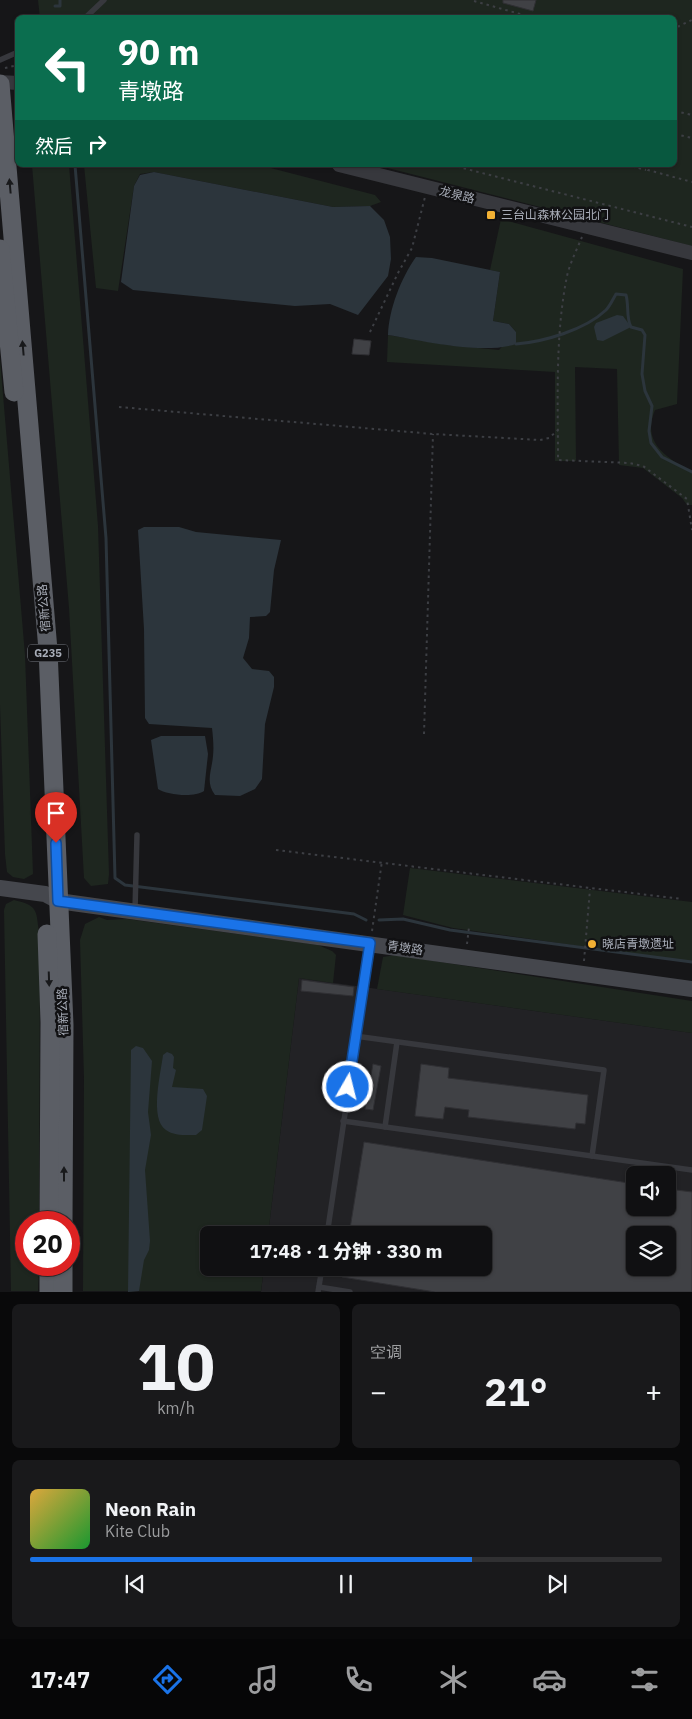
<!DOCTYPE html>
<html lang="zh">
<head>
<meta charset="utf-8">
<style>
  :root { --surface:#101012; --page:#19191b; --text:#f1f3f6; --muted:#9c9d9f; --line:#303032; --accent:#1a73e8 }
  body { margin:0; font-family:"IBM Plex Sans","Noto Sans SC",sans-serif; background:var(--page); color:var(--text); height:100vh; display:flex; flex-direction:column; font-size:19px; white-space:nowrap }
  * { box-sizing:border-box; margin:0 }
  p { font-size:16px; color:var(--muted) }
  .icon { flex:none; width:28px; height:28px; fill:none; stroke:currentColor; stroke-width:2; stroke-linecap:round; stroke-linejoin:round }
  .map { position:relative; height:1292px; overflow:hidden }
  .details { display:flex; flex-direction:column; gap:12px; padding:12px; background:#09090a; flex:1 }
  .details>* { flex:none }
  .top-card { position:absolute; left:15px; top:15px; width:662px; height:152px; border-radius:8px; box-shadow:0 1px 4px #0004,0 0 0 1px var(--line); background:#0b6e4f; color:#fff; overflow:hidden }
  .fabs { position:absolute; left:626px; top:1166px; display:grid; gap:10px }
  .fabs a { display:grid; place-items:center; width:50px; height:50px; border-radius:8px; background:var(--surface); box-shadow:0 1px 4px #0004,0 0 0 1px var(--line); font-size:25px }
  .speed { position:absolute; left:15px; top:1211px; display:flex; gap:10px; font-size:25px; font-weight:700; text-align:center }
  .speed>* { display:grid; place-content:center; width:65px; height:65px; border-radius:50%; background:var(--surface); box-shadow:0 1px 4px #0004,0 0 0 1px var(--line); line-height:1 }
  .speed .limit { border:8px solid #d22; background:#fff; color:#111 }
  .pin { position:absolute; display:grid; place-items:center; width:42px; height:42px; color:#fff; margin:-51px -21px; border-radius:50% 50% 50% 0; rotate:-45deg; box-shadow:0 0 5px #0007 }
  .pin .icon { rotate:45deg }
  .me { position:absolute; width:55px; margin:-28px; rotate:8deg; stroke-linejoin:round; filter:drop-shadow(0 0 4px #0008) }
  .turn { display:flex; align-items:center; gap:18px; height:105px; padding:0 20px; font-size:22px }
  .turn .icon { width:65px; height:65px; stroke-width:2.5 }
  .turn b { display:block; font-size:35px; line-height:42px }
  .then { display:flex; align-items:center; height:48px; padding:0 20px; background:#0003; gap:10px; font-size:19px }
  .big { font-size:38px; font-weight:800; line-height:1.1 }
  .details .widget { flex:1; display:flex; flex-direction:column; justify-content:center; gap:8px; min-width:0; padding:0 18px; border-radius:8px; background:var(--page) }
  .details .dial { align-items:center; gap:0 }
  .dial b { font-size:65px; line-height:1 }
  .song { display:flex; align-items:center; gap:15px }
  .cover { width:60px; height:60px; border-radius:8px; background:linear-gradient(135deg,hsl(40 70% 55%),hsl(130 70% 35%)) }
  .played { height:5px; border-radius:2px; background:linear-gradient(90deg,var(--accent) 70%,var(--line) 70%) }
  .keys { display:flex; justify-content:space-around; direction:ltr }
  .heat { display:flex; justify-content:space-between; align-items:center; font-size:28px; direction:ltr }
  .details .tiles { flex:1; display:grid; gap:12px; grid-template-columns:1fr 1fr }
  .widget:last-child { grid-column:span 2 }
  .trip { position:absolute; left:200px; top:1226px; width:292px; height:50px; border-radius:8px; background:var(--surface); box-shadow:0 1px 4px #0004,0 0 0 1px var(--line); font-weight:800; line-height:50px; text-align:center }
  .tabs { display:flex; height:80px; justify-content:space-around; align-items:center; background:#060607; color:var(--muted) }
  .tabs .icon { width:35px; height:35px }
  .tabs .selected { color:var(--accent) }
  .tabs b { font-size:22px; color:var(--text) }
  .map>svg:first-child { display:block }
</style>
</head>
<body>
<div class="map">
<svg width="692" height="1292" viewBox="0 0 692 1292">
  <rect width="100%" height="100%" fill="#161618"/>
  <path fill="#222225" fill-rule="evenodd" d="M299,978L692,1033V1291L261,1292L264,1268H484V1235H268ZM635,1175H668V1208H635ZM635,1235H668V1268H635Z"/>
  <g fill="#1e261f">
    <path d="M38,0H692V246L376,165H675V18H40Z"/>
    <path d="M32,165H69L98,526L109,874L108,884L91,886L84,878L69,608Z"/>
    <path d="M84,165H259L375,195L381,202L370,206L333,207L154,172L140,174L134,186L118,291L96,288Z"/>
    <path d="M501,219L683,269L677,404L655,410C641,444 667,457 692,473V505H687L682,498L643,468L619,465L617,369L575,367L576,461H555V372L387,362L388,335L448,345L499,350L516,332L509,324L493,321L500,272L490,270Z"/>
    <path d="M0,359L25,655L33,874L24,879L13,877L7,872L5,854L0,705Z"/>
    <path d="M410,868L692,902V962L453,928L403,915Z"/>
    <path d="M14,900C41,906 35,912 40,937L39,1222H26V1265H39L38,1291H11L4,910L6,904Z"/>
    <path d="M99,917L107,920L127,919L318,945L332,951L336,955L333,983L299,978L268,1235H209V1268H264L261,1291H83L84,1078L80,940L85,924Z"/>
    <path d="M395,955L692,1001V1033L377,989L383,957Z"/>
  </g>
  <g fill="#2c353c">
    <path d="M154,172L333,207L370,206L384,220L390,237L391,259L388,276L358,315L330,304L295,306L133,290L121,282L134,186L140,175Z"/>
    <path d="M416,257L432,258L500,272L493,321L509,324L516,332V344C482,355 424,341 388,335C389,309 401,278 416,257Z"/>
    <path d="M617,315L623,316L631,327L603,341L597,340L594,327L596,323Z"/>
    <path d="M144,527H179L196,532L281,540L274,570L270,612L266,616L250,617L249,638L243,658L252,669L269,671L274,677V687L265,724L262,779L255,789L240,796L215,795C205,782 212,770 213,756C214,747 213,737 212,728L149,724L145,718L144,629L138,530Z"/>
    <path d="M161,736H205L208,754L204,791C194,798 167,795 158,789L151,740Z"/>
    <path d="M136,1046L143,1048L152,1061L148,1112L151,1135L145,1170L150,1241L149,1250L144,1260L139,1291L128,1292L131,1050Z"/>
    <path d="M167,1052L172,1054L174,1057L173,1068L176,1070L172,1087L203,1089L207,1096L202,1130L196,1135C186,1135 174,1136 166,1130C149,1119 161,1072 163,1055Z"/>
  </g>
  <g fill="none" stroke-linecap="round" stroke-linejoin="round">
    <g stroke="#2c353c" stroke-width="3">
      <path d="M55,6H60V0"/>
      <path d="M75,165L106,538L115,878L125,885L354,914L366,920"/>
      <path d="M516,344C543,342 585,330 606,310C610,306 613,299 616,294L626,295C629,305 626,318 631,327L642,330L645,335L642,374L645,391L652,406L649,431L651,443L662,457L692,472"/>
      <path d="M379,920L403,919L450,930L692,962"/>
    </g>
  </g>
  <g fill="#404145" stroke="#303034" fill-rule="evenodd">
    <path d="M503,0H536L533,11L503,3Z"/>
    <path d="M354,339L371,341L369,355L352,354Z"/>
    <path d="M302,980L354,987L353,996L301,991Z"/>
    <path d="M373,1064L381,1066L373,1110L365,1109Z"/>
    <path d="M421,1064L449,1068L448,1078L588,1095L585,1124L576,1123L575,1129L468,1117L469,1110L445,1107L443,1119L415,1116Z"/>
    <path d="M364,1142L635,1184V1208H668V1189L692,1192V1292H435L342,1277L344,1268H484V1235H349ZM635,1235H668V1268H635Z"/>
  </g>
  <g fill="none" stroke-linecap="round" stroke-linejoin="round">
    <g stroke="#3d3f44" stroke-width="2" stroke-dasharray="2.5 4" stroke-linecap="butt">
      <path d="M474,1L534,18"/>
      <path d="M675,33L679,26L692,20"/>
      <path d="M5,68L18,65"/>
      <path d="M675,111L692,115"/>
      <path d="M675,134L692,138"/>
      <path d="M451,165L692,227"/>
      <path d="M626,165L646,170"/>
      <path d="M643,165L648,170L692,182"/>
      <path d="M582,237C577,249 570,263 567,276C555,336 558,399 558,460L629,463L643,466L687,499L692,530"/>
      <path d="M370,332L398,273L412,248L425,197"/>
      <path d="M119,407L433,434L540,440L549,438L558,430"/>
      <path d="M424,734L433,434"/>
      <path d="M276,850L682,899"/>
      <path d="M372,931L382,861"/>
      <path d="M467,944L469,927"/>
      <path d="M584,961L590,889"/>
    </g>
    <g stroke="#37383d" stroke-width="5.5">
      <path d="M85,18L104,0"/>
      <path d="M0,60L18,52"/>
      <path d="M135,910L137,835"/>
      <path d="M355,1036L604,1070L592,1156"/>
      <path d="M343,1121L692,1170"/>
      <path d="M385,1127L397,1042"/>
      <path d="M327,1235L370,945"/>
      <path d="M319,1287L350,1292"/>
      <path d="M318,1292L322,1268"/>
    </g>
    <g stroke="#37383d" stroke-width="14">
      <path d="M0,82L18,83"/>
      <path d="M339,165L692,253"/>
    </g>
    <path stroke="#45474d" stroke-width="16" d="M0,888L45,894L58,901L692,989"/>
    <g stroke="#5b5e65" stroke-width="19">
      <path d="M0,84L48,650L64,1025L63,1222"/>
      <path d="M0,249L14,392"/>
      <path d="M47,934L50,1022L49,1222"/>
      <path d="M49,1292V1265"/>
      <path d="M63,1292V1265"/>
    </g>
  </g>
  <defs><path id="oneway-solid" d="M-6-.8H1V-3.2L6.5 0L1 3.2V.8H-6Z" transform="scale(1.25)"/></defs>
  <g fill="#18191b">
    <use href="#oneway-solid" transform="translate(10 186) rotate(-95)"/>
    <use href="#oneway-solid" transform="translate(23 348) rotate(-95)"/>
    <use href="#oneway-solid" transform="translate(49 979) rotate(88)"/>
    <use href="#oneway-solid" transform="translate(64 1174) rotate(-90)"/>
  </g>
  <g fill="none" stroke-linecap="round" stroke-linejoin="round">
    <g stroke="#114b97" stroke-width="12">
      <path id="route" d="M56,843L58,901L370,943L348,1087"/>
    </g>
    <use href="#route" stroke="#1a73e8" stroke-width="9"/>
  </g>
  <g fill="#f2b134" stroke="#111113" stroke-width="2">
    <rect x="486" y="210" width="10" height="10" rx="2.5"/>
    <circle cx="592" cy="944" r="5"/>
  </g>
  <g text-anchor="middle" stroke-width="5" stroke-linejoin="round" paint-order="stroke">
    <rect fill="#111113" stroke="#7b7e86" stroke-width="1" x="28" y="644.5" width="40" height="17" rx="4"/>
    <g font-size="11" font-weight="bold" fill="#a8adb8">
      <text x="48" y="657">G235</text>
    </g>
    <g font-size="12" fill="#a8adb8" stroke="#111113">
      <text transform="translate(457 195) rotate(14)" y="4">龙泉路</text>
      <text transform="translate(44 608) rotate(-95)" y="4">宿新公路</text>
      <text transform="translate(405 948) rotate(8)" y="4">青墩路</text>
      <text transform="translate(63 1012) rotate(-92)" y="4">宿新公路</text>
    </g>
    <g font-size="12" fill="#a8adb8" stroke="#111113" text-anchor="start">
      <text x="501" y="219">三台山森林公园北门</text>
      <text x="602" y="948">晓店青墩遗址</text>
    </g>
  </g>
</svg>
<div class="fabs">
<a><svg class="icon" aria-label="sound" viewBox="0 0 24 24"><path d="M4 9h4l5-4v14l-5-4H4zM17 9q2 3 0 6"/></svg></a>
<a><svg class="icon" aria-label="layers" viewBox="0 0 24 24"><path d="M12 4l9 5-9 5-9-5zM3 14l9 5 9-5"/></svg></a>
</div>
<div class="speed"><div class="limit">20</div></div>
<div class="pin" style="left:56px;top:843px;background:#d93025"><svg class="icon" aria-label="arrive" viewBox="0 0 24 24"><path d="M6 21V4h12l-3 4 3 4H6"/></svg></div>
<svg class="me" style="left:348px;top:1087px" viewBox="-20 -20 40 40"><circle r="17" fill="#1a73e8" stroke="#fff" stroke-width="3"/><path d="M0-11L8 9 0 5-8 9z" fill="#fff"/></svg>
<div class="trip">17:48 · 1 分钟 · 330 m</div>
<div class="top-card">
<div class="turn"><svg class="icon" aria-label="left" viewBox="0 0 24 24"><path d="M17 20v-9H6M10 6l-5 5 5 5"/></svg><div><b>90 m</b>青墩路</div></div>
<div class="then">然后<svg class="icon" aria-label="right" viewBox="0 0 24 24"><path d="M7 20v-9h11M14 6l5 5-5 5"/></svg></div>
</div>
</div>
<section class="details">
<div class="tiles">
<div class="widget dial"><b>10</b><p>km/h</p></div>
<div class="widget"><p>空调</p>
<div class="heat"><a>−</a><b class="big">21°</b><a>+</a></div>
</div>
<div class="widget">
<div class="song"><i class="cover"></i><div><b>Neon Rain</b><p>Kite Club</p></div></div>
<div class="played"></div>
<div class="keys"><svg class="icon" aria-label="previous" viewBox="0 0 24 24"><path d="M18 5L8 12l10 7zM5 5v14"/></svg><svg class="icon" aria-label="pause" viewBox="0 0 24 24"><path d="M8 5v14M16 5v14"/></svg><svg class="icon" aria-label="next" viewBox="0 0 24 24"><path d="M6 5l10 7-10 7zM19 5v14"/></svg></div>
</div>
</div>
</section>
<nav class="tabs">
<b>17:47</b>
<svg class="icon selected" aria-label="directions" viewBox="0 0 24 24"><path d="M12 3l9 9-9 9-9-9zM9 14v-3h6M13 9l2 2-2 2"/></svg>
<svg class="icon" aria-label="music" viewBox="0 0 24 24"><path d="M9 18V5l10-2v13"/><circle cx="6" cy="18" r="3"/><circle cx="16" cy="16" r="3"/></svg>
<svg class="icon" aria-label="phone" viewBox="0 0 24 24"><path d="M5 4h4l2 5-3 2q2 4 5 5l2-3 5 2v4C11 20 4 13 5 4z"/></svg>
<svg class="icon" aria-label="climate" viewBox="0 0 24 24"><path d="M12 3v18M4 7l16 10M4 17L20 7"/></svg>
<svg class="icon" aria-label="car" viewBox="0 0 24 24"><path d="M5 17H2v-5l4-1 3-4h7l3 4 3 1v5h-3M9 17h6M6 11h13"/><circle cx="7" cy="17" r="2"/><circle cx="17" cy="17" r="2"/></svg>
<svg class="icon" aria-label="filters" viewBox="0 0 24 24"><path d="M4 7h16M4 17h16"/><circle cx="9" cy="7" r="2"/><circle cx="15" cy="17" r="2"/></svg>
</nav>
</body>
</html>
